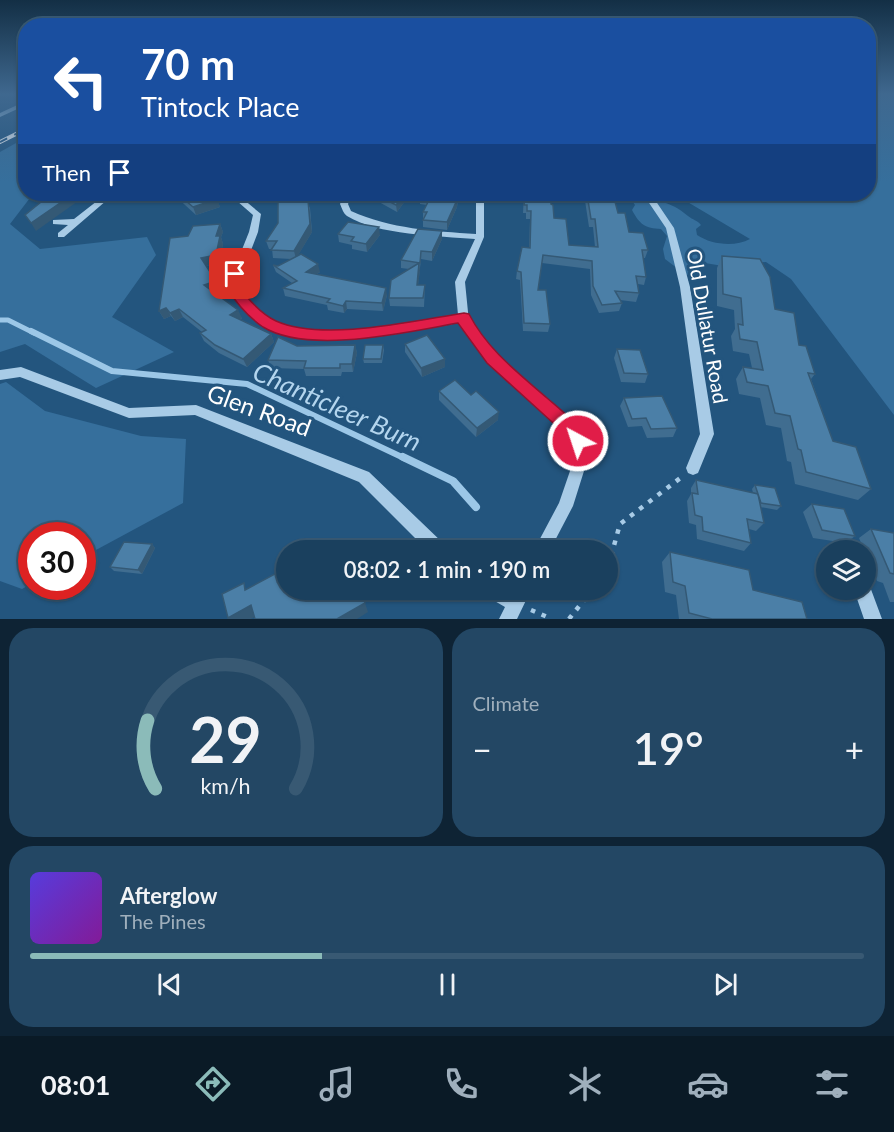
<!DOCTYPE html>
<html lang="en">
<head>
<meta charset="utf-8">
<style>
  :root { --surface:#1a405e; --page:#234764; --text:#f1f3f6; --muted:#9fafbc; --line:#385973; --accent:#8bbbb9 }
  body { margin:0; font-family:Lato,sans-serif; background:var(--page); color:var(--text); height:100vh; display:flex; flex-direction:column; font-size:22px; white-space:nowrap }
  * { box-sizing:border-box; margin:0 }
  p { font-size:20px; color:var(--muted) }
  .icon { flex:none; width:33px; height:33px; fill:none; stroke:currentColor; stroke-width:2; stroke-linecap:round; stroke-linejoin:round }
  .map { position:relative; height:619px; overflow:hidden }
  .side { display:flex; flex-direction:column; gap:9px; padding:9px; background:#0e2334; flex:1 }
  .side>* { flex:none }
  .top-card { position:absolute; left:18px; top:18px; width:858px; height:183px; border-radius:24px; box-shadow:0 2px 4px #0004,0 0 0 2px var(--line); background:#1a4fa0; color:#fff; overflow:hidden }
  .tools { position:absolute; left:816px; top:540px; display:grid; gap:12px }
  .tools a { display:grid; place-items:center; width:60px; height:60px; border-radius:50%; background:var(--surface); box-shadow:0 2px 4px #0004,0 0 0 2px var(--line); font-size:30px }
  .speed { position:absolute; left:18px; top:522px; display:flex; gap:12px; font-size:30px; font-weight:700; text-align:center }
  .speed>* { display:grid; place-content:center; width:78px; height:78px; border-radius:50%; background:var(--surface); box-shadow:0 2px 4px #0004,0 0 0 2px var(--line); line-height:1 }
  .speed .limit { border:9px solid #d22; background:#fff; color:#111 }
  .pin { position:absolute; display:grid; place-items:center; width:51px; height:51px; color:#fff; margin:-26px; border-radius:12px; box-shadow:0 3px 9px #0006 }
  .me { position:absolute; width:66px; margin:-33px; rotate:320deg; stroke-linejoin:round; filter:drop-shadow(0 0 4px #0008) }
  .turn { display:flex; align-items:center; gap:21px; height:126px; padding:0 24px; font-size:27px }
  .turn .icon { width:78px; height:78px; stroke-width:2.5 }
  .turn b { display:block; font-size:42px; line-height:51px }
  .then { display:flex; align-items:center; height:57px; padding:0 24px; background:#0003; gap:12px; font-size:22px }
  .big { font-size:45px; font-weight:600; line-height:1.1 }
  .side .card { flex:1; display:flex; flex-direction:column; justify-content:center; gap:9px; min-width:0; padding:0 21px; border-radius:24px; background:var(--page) }
  .side .dial { align-items:center; gap:0 }
  .dial svg { height:156px; overflow:visible; fill:none; stroke:var(--line); stroke-width:7; stroke-linecap:round; text-anchor:middle }
  .dial text { fill:var(--text); stroke:none }
  .song { display:flex; align-items:center; gap:18px }
  .cover { width:72px; height:72px; border-radius:9px; background:linear-gradient(135deg,hsl(250 70% 55%),hsl(290 70% 35%)) }
  .played { height:6px; border-radius:3px; background:linear-gradient(90deg,var(--accent) 35%,var(--line) 35%) }
  .keys { display:flex; justify-content:space-around; direction:ltr }
  .heat { display:flex; justify-content:space-between; align-items:center; font-size:33px; direction:ltr }
  .side .tiles { flex:1; display:grid; gap:9px; grid-template-columns:1fr 1fr }
  .card:last-child { grid-column:span 2 }
  .trip { position:absolute; left:276px; top:540px; width:342px; height:60px; border-radius:30px; background:var(--surface); box-shadow:0 2px 4px #0004,0 0 0 2px var(--line); font-weight:600; line-height:60px; text-align:center }
  .tabs { display:flex; height:96px; justify-content:space-around; align-items:center; background:#0a1a26; color:var(--muted) }
  .tabs .icon { width:42px; height:42px }
  .tabs .current { color:var(--accent) }
  .tabs b { font-size:27px; color:var(--text) }
  .map>svg:first-child { display:block }
</style>
</head>
<body>
<div class="map">
<svg width="894" height="619" viewBox="0 0 894 619">
  <rect width="100%" height="100%" fill="#23557e"/>
  <g fill="#366f9c">
    <path d="M869,95H894V415L791,279L766,262L723,266L699,262L689,264L691,274L686,275L665,259L663,249L667,236L661,229C645,228 640,225 632,210L635,205L630,198L636,194H664L659,197L660,201C673,205 678,208 688,216C693,220 697,220 701,225L696,229L697,235C712,245 735,247 750,239L674,194H868Z"/>
    <path d="M25,138L26,194H33L10,224L40,249L147,237L156,255L112,317L174,352L96,388L25,344L0,352V152Z"/>
    <path d="M6,382L45,411L141,436L186,439L183,503L83,557L82,536H32L31,584L22,589L0,581V384Z"/>
  </g>
  <g fill="none" stroke-linecap="round" stroke-linejoin="round">
    <path stroke="#9cc7e7" stroke-width="5" d="M0,320H8L34,333"/>
    <path stroke="#9cc7e7" stroke-width="6" d="M31,331L112,371L247,384L406,459"/>
    <path stroke="#9cc7e7" stroke-width="8" d="M403,457L453,481L476,507"/>
    <g stroke="#a8cbe6" stroke-width="4.5" stroke-dasharray="4.5 7" stroke-linecap="butt">
      <path d="M608,567L620,524L683,476"/>
      <path d="M531,610L552,619"/>
      <path d="M569,619L592,590"/>
    </g>
    <g fill="#a8cbe6" fill-rule="evenodd">
      <path d="M26,101V105L0,117V113Z"/>
      <path d="M106,194H114L64,237H58V233L68,225L53,224V220L74,219Z"/>
      <path d="M229,194H237L261,214L258,232L237,287C247,299 257,311 270,319C315,345 408,323 458,315L455,282L475,239C439,236 377,235 347,216C343,213 342,208 340,204L344,194H352L348,204L351,211C391,229 433,231 476,234V194H484V237L465,282L469,322L496,356L574,423L585,441L584,471L573,506L550,550H534L559,503L570,471L571,442L564,431L488,362L459,323C405,331 310,354 262,324C248,315 237,301 227,287L249,232L253,215Z"/>
      <path d="M643,194H651L674,228L690,287L714,434L698,473L693,475L688,473L686,468L700,434L680,287L666,228Z"/>
      <path d="M21,367L129,408L196,405L369,472L444,544L446,550H427L359,482L195,415L129,418L20,377L0,380V370Z"/>
      <path d="M866,582L869,584L882,619H864L854,590H866Z"/>
      <path d="M483,590H508L512,592L513,590H531L517,619H499L505,607L486,596Z"/>
    </g>
    <g stroke="#fff" stroke-width="4">
      <path id="rail" d="M0,142L26,129"/>
    </g>
    <use href="#rail" stroke="#23557e" stroke-width="2" stroke-dasharray="8" stroke-linecap="butt"/>
  </g>
  <g fill="#406d90">
    <path d="M173,194H214L220,207L196,215Z"/>
    <path d="M273,194H302L310,208L312,232L298,255L320,272L317,274L387,295L383,311L347,309L344,313L328,310L327,305L285,296L283,288L292,283L276,272L273,265L278,266L291,259L273,258L272,249H269L266,241L278,223V200Z"/>
    <path d="M370,194H405V201L397,212L370,197Z"/>
    <path d="M421,194H459L457,207L447,230L423,227V212L427,205L420,204V197Z"/>
    <path d="M524,194H551V204L554,218L569,245L595,247L593,227H589L584,194H613L618,213L629,232L648,250L645,258H643L646,277L644,285L638,284L639,293L636,302L620,300L622,303L619,311L599,313L591,295L590,269L542,263L538,290L550,324L548,332L523,331L520,280L516,279L517,271L529,248L530,219H526V213H523Z"/>
    <path d="M220,224L223,232L221,237L223,244L219,263L206,266L219,290L213,292L242,318L240,320L271,334L274,342L247,367L219,353L204,341L200,333L202,332L183,317L175,321L171,316L164,319L159,311L188,236Z"/>
    <path d="M338,234L380,235L367,252L352,249V245L339,242Z"/>
    <path d="M442,239L432,261L421,259L418,285H425L424,307L390,306L389,298L409,269L401,268V260Z"/>
    <path d="M722,256L775,309L799,345L815,374L811,379L833,441L871,489L858,500L795,484L791,462L787,461L781,428L766,425L760,398L739,394L736,379L743,367L752,368L749,354L733,351L731,336L735,329L734,310L717,306V268Z"/>
    <path d="M405,344L445,367L422,377L405,352Z"/>
    <path d="M355,345L357,353L353,372H342L341,376H306L304,369L271,368L268,360L297,346Z"/>
    <path d="M383,345L384,350L382,363H364L363,359Z"/>
    <path d="M617,349L648,374L645,383L621,382L614,358Z"/>
    <path d="M439,391L498,420L476,437L439,400Z"/>
    <path d="M624,398L677,428L673,437L647,438L642,426L628,427L620,406Z"/>
    <path d="M696,480L753,493L752,489L755,485L781,506L777,510L760,507L764,523L756,531L749,529L751,543L744,551L697,539L696,525L689,523L687,501L691,494V488Z"/>
    <path d="M812,504L855,536L846,543L813,538L803,512Z"/>
    <path d="M871,529L894,533V602H890L883,583L877,581L866,554V550H864L859,538Z"/>
    <path d="M152,544L155,548L142,574L114,571L110,567Z"/>
    <path d="M670,552L753,590L807,619H679L676,595L665,592L662,562Z"/>
  </g>
  <g fill="#345975">
    <path d="M73,194H88L36,231L31,223Z"/>
    <path d="M211,194H214L216,200L217,199L220,207L196,215L193,207Z"/>
    <path d="M405,194V201L397,212L396,205Z"/>
    <path d="M458,194L457,207L447,230V222Z"/>
    <path d="M308,200L312,232L296,259L294,251Z"/>
    <path d="M220,224L223,232L221,237L223,244L219,263L205,266L201,258L216,236Z"/>
    <path d="M379,227L380,235L367,252L366,244Z"/>
    <path d="M442,231V239L432,261V252Z"/>
    <path d="M419,263L420,271L417,293V285Z"/>
    <path d="M318,264L320,272L308,279L306,272Z"/>
    <path d="M216,281L219,290L208,294L204,285Z"/>
    <path d="M386,288L387,295L383,311L382,303Z"/>
    <path d="M346,301L347,309L344,313L343,306Z"/>
    <path d="M166,308L171,316L164,319L159,311Z"/>
    <path d="M179,309L183,317L175,321L170,313Z"/>
    <path d="M238,310L242,318L233,323L230,315Z"/>
    <path d="M271,334L274,342L247,367L243,359Z"/>
    <path d="M355,345L357,353L353,372L352,364Z"/>
    <path d="M445,359V367L422,377L421,368Z"/>
    <path d="M499,412L498,420L476,437L477,428Z"/>
    <path d="M152,544L155,548L142,574L138,570Z"/>
    <path d="M365,603L368,612L357,619H337Z"/>
    <path d="M251,605L259,615L251,619H228V618Z"/>
  </g>
  <g fill="#4b7fa7" stroke="#345975" stroke-width="1.5">
    <path d="M51,194H73L31,223L25,215Z"/>
    <path d="M178,194H211L217,199L193,207Z"/>
    <path d="M277,194H302L308,200L310,224L294,251L271,250L277,241H266L278,223V195Z"/>
    <path d="M375,194H405L396,205Z"/>
    <path d="M421,194H458L457,200L447,222L423,220L427,212H423L430,198L420,197Z"/>
    <path d="M525,194H551V204L553,205L554,218L566,219L569,245L598,247L595,219H591L587,194H613L618,213H625L629,232L643,233L648,250H642L646,277L636,276L639,293L615,291L622,303L602,305L593,286L592,261L543,255L538,290H546L550,324L524,323L521,272L517,271L522,247L530,248L531,211H527V205H524Z"/>
    <path d="M348,222L379,227L366,244L351,241L354,237L338,234Z"/>
    <path d="M220,224L216,236H220L216,255L201,258L216,281L204,285L238,310L230,315L271,334L243,359L215,345L200,333L206,330L179,309L170,313L166,308L159,311L170,238L188,236L193,226Z"/>
    <path d="M418,229L442,231L432,252L421,251L420,263L401,260Z"/>
    <path d="M301,254L318,264L306,272L386,288L382,303L346,301L343,306L327,302L330,299L283,288L297,281L273,265L278,266Z"/>
    <path d="M722,256L760,259L770,277L775,309L794,313L799,345L806,346L815,374L808,373L833,441L856,447L871,489L806,472L801,450L798,449L790,416L775,413L768,386L747,382L743,367L763,370L757,342L740,339L738,324L743,325L741,298L723,294Z"/>
    <path d="M419,263L417,285H425L423,298H389L391,280Z"/>
    <path d="M427,335L445,359L421,368L405,344Z"/>
    <path d="M278,337L297,346L355,345L352,364H340V368H304L306,361L268,360Z"/>
    <path d="M365,345H383L381,359H363Z"/>
    <path d="M617,349L640,350L648,374L624,373Z"/>
    <path d="M455,380L471,395L476,391L499,412L477,428L439,391Z"/>
    <path d="M662,396L677,428L651,429L646,418L632,419L624,398Z"/>
    <path d="M696,480L758,494L764,523L747,519L751,543L703,531L702,517L695,515L692,493L698,494Z"/>
    <path d="M755,485L775,488L781,506L761,503Z"/>
    <path d="M812,504L844,509L855,536L822,530Z"/>
    <path d="M871,529L894,533V574L890,573Z"/>
    <path d="M340,539L344,550H319Z"/>
    <path d="M124,542L152,544L138,570L110,567Z"/>
    <path d="M670,552L749,570L753,590L802,602L807,619H712L689,613L685,586L673,582Z"/>
    <path d="M286,568V590H360L365,603L337,619H255L251,605L228,618L222,594L244,583L245,590Z"/>
  </g>
  <linearGradient id="sky" x2="0" y2="1"><stop stop-color="#132f45"/><stop offset="0.52" stop-color="#3f688f"/><stop offset="1" stop-color="#3f688f" stop-opacity="0"/></linearGradient>
  <rect width="894" height="181" fill="url(#sky)"/>
  <path fill="#e11d48" stroke="#92132f" stroke-width="1.5" d="M235,270L241,274L239,287C248,299 261,314 276,321C323,342 413,321 464,313L469,314C487,349 517,372 547,398C562,411 578,423 587,441L585,447L578,449L572,447L563,432L487,363L458,323C407,332 309,355 263,327C248,317 235,301 226,287L229,274Z"/>
  <g text-anchor="middle" stroke-width="6" stroke-linejoin="round" paint-order="stroke">
    <g font-size="20" fill="#fff" stroke="#23557e">
      <text transform="translate(707 326) rotate(80)" y="7">Old Dullatur Road</text>
    </g>
    <g font-size="24" fill="#fff" stroke="#23557e">
      <text transform="translate(259 411) rotate(20)" y="8">Glen Road</text>
    </g>
    <g font-size="26" font-style="italic" fill="#b3d5ee" stroke="#23557e">
      <text transform="translate(337 407) rotate(24)" y="9">Chanticleer Burn</text>
    </g>
  </g>
</svg>
<div class="tools">
<a><svg class="icon" aria-label="layers" viewBox="0 0 24 24"><path d="M12 4l9 5-9 5-9-5zM3 14l9 5 9-5"/></svg></a>
</div>
<div class="speed"><div class="limit">30</div></div>
<div class="pin" style="left:235px;top:274px;background:#d93025"><svg class="icon" aria-label="arrive" viewBox="0 0 24 24"><path d="M6 21V4h12l-3 4 3 4H6"/></svg></div>
<svg class="me" style="left:578px;top:441px" viewBox="-20 -20 40 40"><circle r="17" fill="#e11d48" stroke="#fff" stroke-width="3"/><path d="M0-11L8 9 0 5-8 9z" fill="#fff"/></svg>
<div class="trip">08:02 · 1 min · 190 m</div>
<div class="top-card">
<div class="turn"><svg class="icon" aria-label="left" viewBox="0 0 24 24"><path d="M17 20v-9H6M10 6l-5 5 5 5"/></svg><div><b>70 m</b>Tintock Place</div></div>
<div class="then">Then<svg class="icon" aria-label="arrive" viewBox="0 0 24 24"><path d="M6 21V4h12l-3 4 3 4H6"/></svg></div>
</div>
</div>
<section class="side">
<div class="tiles">
<div class="card dial"><svg viewBox="0 0 100 80">
<path d="M14 69A42 42 0 1 1 86 69"/>
<path d="M14 69A42 42 0 0 1 10 34" stroke="#8bbbb9"/>
<text x="50" y="56" font-size="32" font-weight="700">29</text>
<text x="50" y="72" font-size="11">km/h</text>
</svg></div>
<div class="card"><p>Climate</p>
<div class="heat"><a>−</a><b class="big">19°</b><a>+</a></div>
</div>
<div class="card">
<div class="song"><i class="cover"></i><div><b>Afterglow</b><p>The Pines</p></div></div>
<div class="played"></div>
<div class="keys"><svg class="icon" aria-label="previous" viewBox="0 0 24 24"><path d="M18 5L8 12l10 7zM5 5v14"/></svg><svg class="icon" aria-label="pause" viewBox="0 0 24 24"><path d="M8 5v14M16 5v14"/></svg><svg class="icon" aria-label="next" viewBox="0 0 24 24"><path d="M6 5l10 7-10 7zM19 5v14"/></svg></div>
</div>
</div>
</section>
<nav class="tabs">
<b>08:01</b>
<svg class="icon current" aria-label="directions" viewBox="0 0 24 24"><path d="M12 3l9 9-9 9-9-9zM9 14v-3h6M13 9l2 2-2 2"/></svg>
<svg class="icon" aria-label="music" viewBox="0 0 24 24"><path d="M9 18V5l10-2v13"/><circle cx="6" cy="18" r="3"/><circle cx="16" cy="16" r="3"/></svg>
<svg class="icon" aria-label="phone" viewBox="0 0 24 24"><path d="M5 4h4l2 5-3 2q2 4 5 5l2-3 5 2v4C11 20 4 13 5 4z"/></svg>
<svg class="icon" aria-label="climate" viewBox="0 0 24 24"><path d="M12 3v18M4 7l16 10M4 17L20 7"/></svg>
<svg class="icon" aria-label="car" viewBox="0 0 24 24"><path d="M5 17H2v-5l4-1 3-4h7l3 4 3 1v5h-3M9 17h6M6 11h13"/><circle cx="7" cy="17" r="2"/><circle cx="17" cy="17" r="2"/></svg>
<svg class="icon" aria-label="filters" viewBox="0 0 24 24"><path d="M4 7h16M4 17h16"/><circle cx="9" cy="7" r="2"/><circle cx="15" cy="17" r="2"/></svg>
</nav>
</body>
</html>
